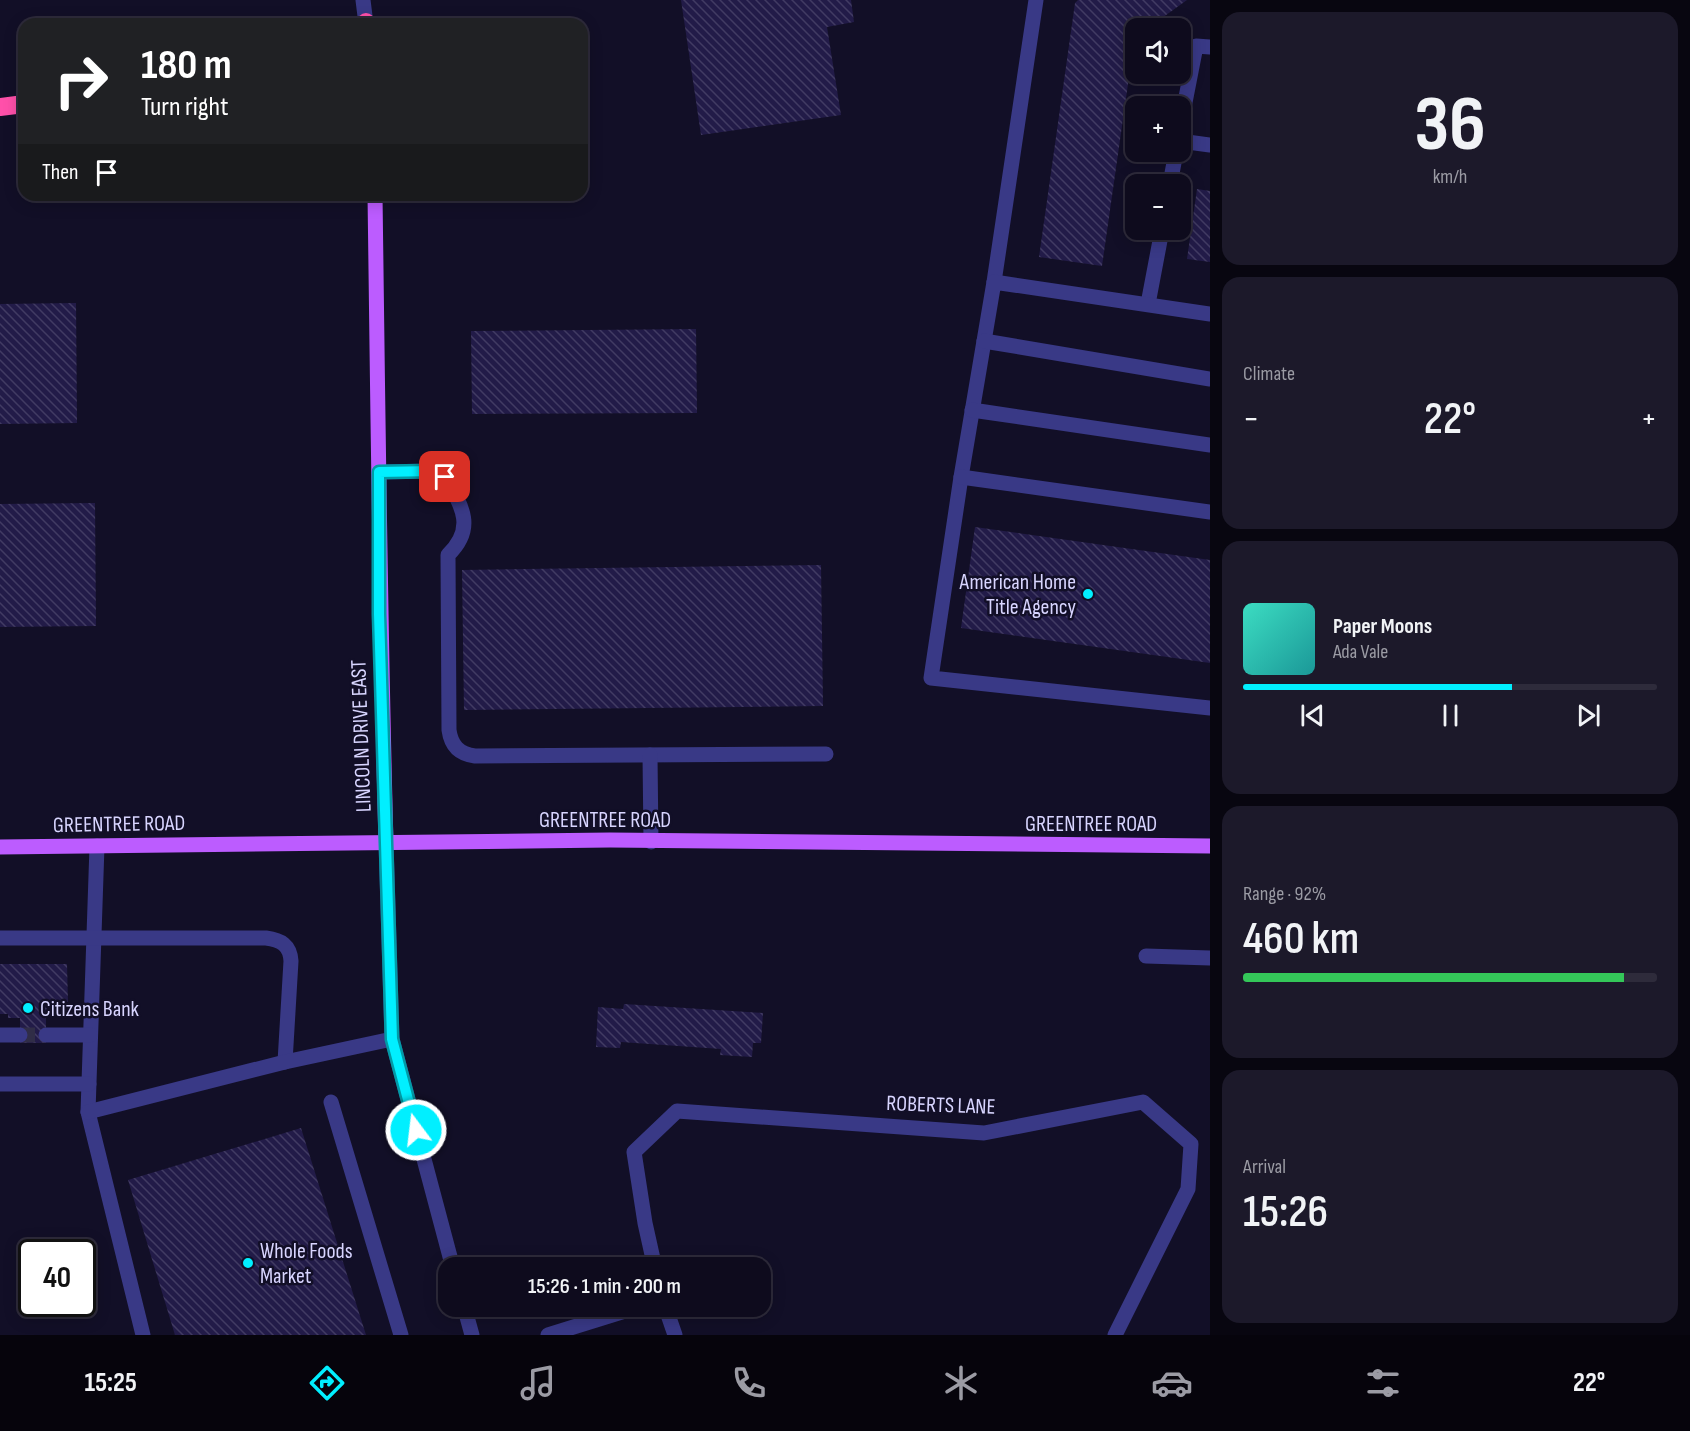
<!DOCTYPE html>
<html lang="en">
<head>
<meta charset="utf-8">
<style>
  :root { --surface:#0e0b1d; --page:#1c192a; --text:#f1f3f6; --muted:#9b9ba4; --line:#2e2b3b; --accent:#01efff }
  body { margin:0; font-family:"Sofia Sans Condensed",sans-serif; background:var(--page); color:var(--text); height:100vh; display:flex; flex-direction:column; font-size:22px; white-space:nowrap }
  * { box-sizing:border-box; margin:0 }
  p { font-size:20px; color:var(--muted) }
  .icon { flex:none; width:33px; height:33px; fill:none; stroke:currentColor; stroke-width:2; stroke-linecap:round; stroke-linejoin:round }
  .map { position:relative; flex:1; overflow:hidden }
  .side { display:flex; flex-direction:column; gap:12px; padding:12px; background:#080610; width:480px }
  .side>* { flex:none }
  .banner { position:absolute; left:18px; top:18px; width:570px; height:183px; border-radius:18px; box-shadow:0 3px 15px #0003,0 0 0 2px var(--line); background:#202124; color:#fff; overflow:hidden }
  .tools { position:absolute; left:1125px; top:18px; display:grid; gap:12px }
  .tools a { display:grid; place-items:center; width:66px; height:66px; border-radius:12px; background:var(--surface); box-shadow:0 3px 15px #0003,0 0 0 2px var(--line); font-size:30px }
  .speed { position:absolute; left:18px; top:1239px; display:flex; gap:12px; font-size:30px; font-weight:700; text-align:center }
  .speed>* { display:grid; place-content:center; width:78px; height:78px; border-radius:50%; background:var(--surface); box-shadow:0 3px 15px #0003,0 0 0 2px var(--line); line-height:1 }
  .speed .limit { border:3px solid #111; border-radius:9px; background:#fff; color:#111 }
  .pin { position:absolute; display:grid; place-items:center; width:51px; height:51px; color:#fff; margin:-26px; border-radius:12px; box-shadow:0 3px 9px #0006 }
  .me { position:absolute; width:66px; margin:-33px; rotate:345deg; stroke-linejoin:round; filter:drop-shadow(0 0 4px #0008) }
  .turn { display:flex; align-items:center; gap:21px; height:126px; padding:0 24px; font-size:27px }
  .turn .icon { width:78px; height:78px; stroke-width:2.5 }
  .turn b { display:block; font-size:42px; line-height:51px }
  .then { display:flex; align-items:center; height:57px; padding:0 24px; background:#0003; gap:12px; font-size:22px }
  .big { font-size:45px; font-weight:600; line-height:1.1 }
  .side .widget { flex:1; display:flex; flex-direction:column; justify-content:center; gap:9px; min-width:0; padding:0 21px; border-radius:18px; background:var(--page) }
  .side .dial { align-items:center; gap:0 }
  .dial b { font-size:78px; line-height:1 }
  .song { display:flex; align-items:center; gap:18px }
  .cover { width:72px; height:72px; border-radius:9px; background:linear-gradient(135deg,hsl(170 70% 55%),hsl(180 70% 35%)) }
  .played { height:6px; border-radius:3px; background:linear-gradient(90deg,var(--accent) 65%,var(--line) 65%) }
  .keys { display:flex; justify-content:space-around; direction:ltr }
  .heat { display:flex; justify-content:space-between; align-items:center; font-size:33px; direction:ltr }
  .charge { height:9px; border-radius:4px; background:linear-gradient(90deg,#34c759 92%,var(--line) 0) }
  .trip { position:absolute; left:438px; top:1257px; width:333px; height:60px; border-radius:18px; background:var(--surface); box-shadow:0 3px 15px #0003,0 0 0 2px var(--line); font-weight:600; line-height:60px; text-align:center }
  .dock { display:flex; height:96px; justify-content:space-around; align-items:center; background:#06040c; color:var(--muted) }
  .dock .icon { width:42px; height:42px }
  .dock .selected { color:var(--accent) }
  .dock b { font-size:27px; color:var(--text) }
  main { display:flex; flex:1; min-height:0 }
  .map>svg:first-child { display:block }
</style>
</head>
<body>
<main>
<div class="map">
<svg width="1210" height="1335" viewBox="0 0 1210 1335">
  <defs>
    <pattern id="building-back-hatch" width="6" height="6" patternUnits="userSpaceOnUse" patternTransform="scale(1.5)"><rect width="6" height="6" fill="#221b48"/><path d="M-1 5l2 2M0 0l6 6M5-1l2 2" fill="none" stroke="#413b63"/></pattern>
  </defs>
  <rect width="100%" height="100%" fill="#120f27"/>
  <g fill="url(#building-back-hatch)">
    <path d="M681,0H851L854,22L827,27L841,115L701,135Z"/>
    <path d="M1078,0H1187L1148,28H1136L1102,266L1039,257L1075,3Z"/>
    <path d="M1197,189L1210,191V262L1187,259Z"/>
    <path d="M76,303L77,423L0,424V304Z"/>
    <path d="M696,329L697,413L472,414L471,331Z"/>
    <path d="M95,503L96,626L0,627V504Z"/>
    <path d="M975,527L1210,560V663L961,628Z"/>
    <path d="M821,565L823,706L464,710L462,570Z"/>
    <path d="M0,964H67L68,1002H56V1014H46V1043H20V1018H8V1014H0Z"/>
    <path d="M624,1004L763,1013L761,1043H753L752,1057L720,1055L721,1049L621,1042L620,1048L596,1047L598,1007L623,1009Z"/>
    <path d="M301,1128L366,1335H175L128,1180Z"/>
  </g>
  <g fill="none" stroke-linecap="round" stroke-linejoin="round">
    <path stroke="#302d47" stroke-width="15" stroke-dasharray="15 8" stroke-linecap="butt" d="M20,1035H46"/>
    <g stroke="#393986" stroke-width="15">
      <path d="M363,0L366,24"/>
      <path d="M1180,128L1196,46L1210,47"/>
      <path d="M1180,141L1210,145"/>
      <path d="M1170,184L1176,152"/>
      <path d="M994,282L1036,0"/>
      <path d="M1148,304L1162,230"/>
      <path d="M1210,314L994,282L961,477L931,678L1210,708"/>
      <path d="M984,341L1210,379"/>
      <path d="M972,410L1210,445"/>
      <path d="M379,472L433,471L445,477C462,506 476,528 448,555L449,730C451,745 459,754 475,756L826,754"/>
      <path d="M961,477L1210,512"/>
      <path d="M650,755L651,842"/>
      <path d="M386,842L392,1039L453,1268"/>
      <path d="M97,846L88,1112L143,1335"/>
      <path d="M0,938H266C281,940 290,945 291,961L285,1062"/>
      <path d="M1146,956L1210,958"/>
      <path d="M0,1035H20"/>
      <path d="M46,1035H90"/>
      <path d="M0,1084H89"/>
      <path d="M331,1102L401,1335"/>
      <path d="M88,1112L285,1062L392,1039"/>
      <path d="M655,1268L645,1223L634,1152L677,1111L984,1133L1143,1102L1191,1144L1188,1189L1115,1335"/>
      <path d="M464,1306L472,1335"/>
      <path d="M665,1306L675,1335"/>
      <path d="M548,1335L641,1306"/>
    </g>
    <g stroke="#bc5cff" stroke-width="15">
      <path d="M375,195C378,411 380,626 386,842"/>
      <path d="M0,847L610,840L1210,846"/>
    </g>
    <g stroke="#ff50aa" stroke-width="18">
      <path d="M364,24L366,22"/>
      <path d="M0,107L24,104"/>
    </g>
  </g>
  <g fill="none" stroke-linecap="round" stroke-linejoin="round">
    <g stroke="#019ba6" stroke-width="15">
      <path id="route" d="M416,1130L392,1039L379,614V472L433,471L445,477"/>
    </g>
    <use href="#route" stroke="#01efff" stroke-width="10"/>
  </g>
  <g fill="#01efff" stroke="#120f27" stroke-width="2">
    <circle cx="1088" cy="594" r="6"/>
    <circle cx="28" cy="1008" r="6"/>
    <circle cx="248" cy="1263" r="6"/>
  </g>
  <g text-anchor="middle" stroke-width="5" stroke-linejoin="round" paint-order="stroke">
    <g font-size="22" fill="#d8d5ff" stroke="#120f27" text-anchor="start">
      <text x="1076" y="589" text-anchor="end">American Home<tspan x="1076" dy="25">Title Agency</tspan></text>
      <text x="40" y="1016">Citizens Bank</text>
      <text x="260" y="1258">Whole Foods<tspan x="260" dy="25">Market</tspan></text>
    </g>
    <g font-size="22" fill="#d8d5ff" stroke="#120f27">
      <text transform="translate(360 736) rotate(-92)" y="8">LINCOLN DRIVE EAST</text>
      <text x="605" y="827">GREENTREE ROAD</text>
      <text transform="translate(119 823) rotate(-1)" y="8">GREENTREE ROAD</text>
      <text x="1091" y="831">GREENTREE ROAD</text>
      <text transform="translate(941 1104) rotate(2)" y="8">ROBERTS LANE</text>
    </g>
  </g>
</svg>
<div class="tools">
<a><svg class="icon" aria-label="sound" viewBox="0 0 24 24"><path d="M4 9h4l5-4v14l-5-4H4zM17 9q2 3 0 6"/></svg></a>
<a>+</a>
<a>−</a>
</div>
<div class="speed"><div class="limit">40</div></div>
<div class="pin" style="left:445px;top:477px;background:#d93025"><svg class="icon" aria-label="arrive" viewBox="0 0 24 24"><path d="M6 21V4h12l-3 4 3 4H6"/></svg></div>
<svg class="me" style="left:416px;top:1130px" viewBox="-20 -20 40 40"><circle r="17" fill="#01efff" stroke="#fff" stroke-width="3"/><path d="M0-11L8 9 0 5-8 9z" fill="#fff"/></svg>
<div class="trip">15:26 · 1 min · 200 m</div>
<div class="banner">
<div class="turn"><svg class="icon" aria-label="right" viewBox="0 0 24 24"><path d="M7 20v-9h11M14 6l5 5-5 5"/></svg><div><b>180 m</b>Turn right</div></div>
<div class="then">Then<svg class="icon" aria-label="arrive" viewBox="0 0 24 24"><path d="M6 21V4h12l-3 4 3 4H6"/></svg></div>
</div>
</div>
<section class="side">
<div class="widget dial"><b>36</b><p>km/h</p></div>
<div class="widget"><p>Climate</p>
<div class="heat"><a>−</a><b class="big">22°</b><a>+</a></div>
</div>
<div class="widget">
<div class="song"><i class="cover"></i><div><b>Paper Moons</b><p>Ada Vale</p></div></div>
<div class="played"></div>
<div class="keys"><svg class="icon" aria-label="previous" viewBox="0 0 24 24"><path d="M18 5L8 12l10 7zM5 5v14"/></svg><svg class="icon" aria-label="pause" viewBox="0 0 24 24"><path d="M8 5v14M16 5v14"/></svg><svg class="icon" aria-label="next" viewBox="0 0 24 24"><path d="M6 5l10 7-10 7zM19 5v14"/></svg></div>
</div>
<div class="widget"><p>Range · 92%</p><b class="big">460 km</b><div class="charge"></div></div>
<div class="widget"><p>Arrival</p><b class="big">15:26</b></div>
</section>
</main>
<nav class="dock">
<b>15:25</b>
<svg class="icon selected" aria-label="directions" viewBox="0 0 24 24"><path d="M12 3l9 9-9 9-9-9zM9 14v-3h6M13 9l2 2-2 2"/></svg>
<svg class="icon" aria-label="music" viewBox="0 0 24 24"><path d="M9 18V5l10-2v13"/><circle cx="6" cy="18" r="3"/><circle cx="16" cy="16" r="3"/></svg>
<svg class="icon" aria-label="phone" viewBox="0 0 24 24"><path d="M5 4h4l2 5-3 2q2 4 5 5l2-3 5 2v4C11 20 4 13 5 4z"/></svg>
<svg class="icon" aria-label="climate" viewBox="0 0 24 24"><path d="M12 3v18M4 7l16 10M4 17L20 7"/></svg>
<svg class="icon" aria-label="car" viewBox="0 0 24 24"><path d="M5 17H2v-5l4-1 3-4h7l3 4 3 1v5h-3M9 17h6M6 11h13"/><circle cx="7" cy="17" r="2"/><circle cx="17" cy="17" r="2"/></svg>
<svg class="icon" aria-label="filters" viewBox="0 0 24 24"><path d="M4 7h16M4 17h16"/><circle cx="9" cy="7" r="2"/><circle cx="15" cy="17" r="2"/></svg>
<b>22°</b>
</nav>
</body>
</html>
